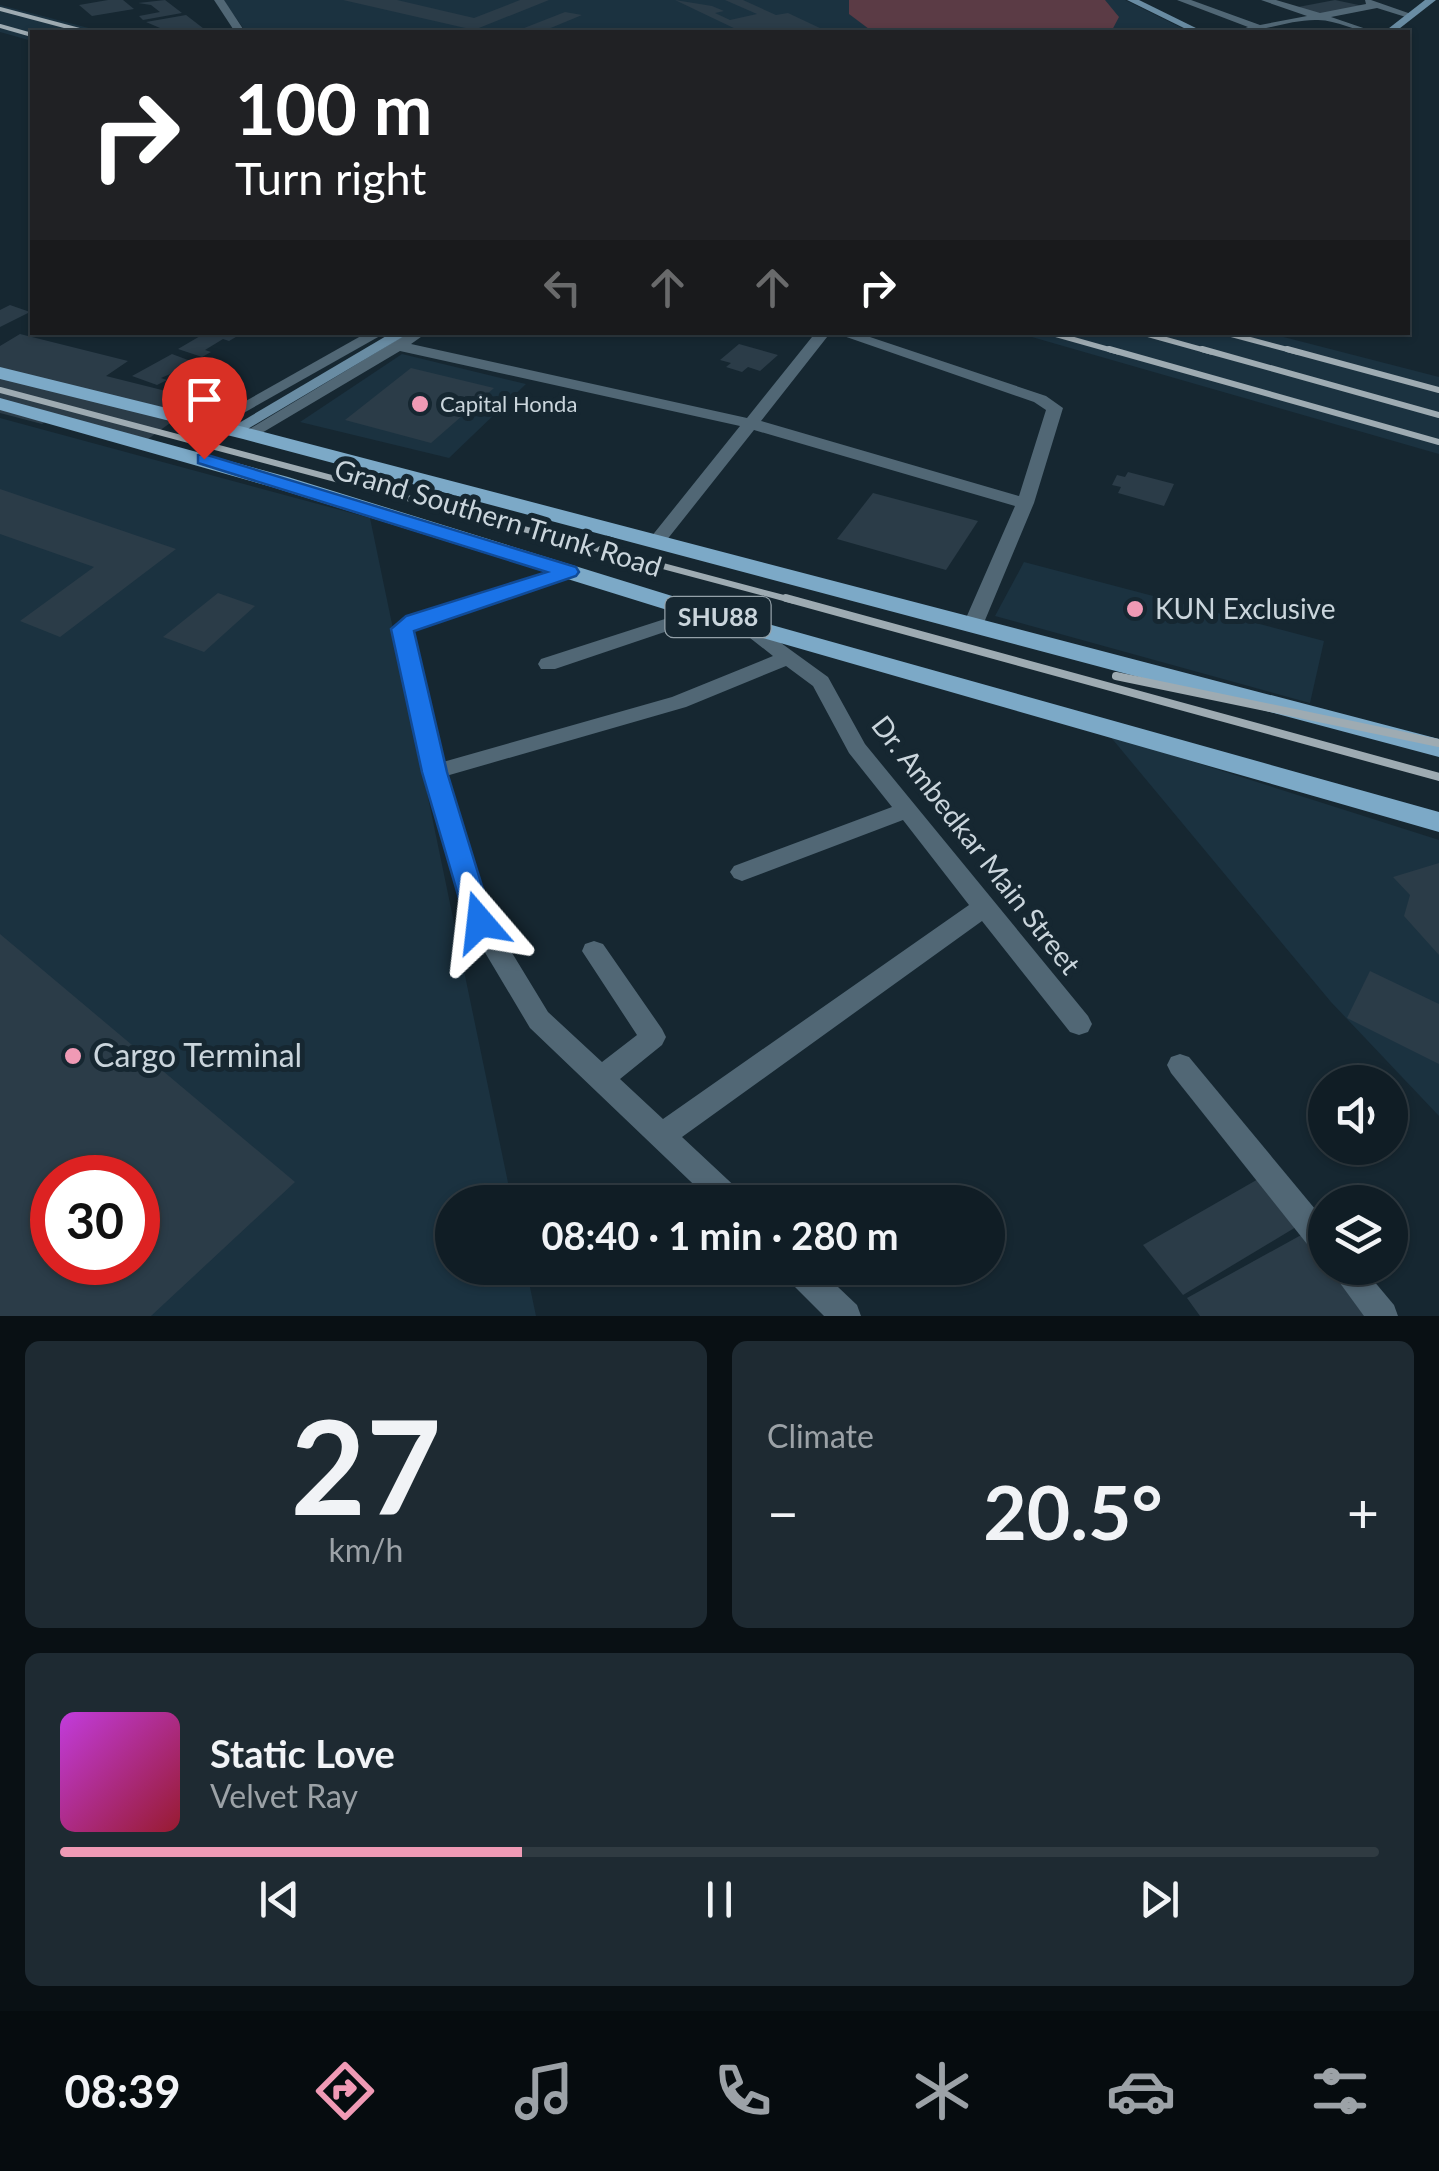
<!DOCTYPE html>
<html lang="en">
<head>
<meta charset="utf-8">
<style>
  :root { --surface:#101d25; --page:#1e2a32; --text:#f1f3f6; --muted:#9ca2a7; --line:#303b42; --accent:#f09ab5 }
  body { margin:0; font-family:Lato,sans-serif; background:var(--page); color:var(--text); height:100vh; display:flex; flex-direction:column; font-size:38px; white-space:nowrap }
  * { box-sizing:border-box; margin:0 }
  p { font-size:32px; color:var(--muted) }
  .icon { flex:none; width:55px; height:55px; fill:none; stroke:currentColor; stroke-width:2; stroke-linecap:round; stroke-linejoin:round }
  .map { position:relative; height:1316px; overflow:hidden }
  .drawer { display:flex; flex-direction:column; gap:25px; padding:25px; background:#091014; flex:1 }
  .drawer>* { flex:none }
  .top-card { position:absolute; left:30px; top:30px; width:1380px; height:305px; border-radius:0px; box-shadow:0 2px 8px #0004,0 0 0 2px var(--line); background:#202124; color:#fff; overflow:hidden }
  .controls { position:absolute; left:1308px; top:1065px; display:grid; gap:20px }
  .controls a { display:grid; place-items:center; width:100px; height:100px; border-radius:50%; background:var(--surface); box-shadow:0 2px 8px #0004,0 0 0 2px var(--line); font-size:50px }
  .speed { position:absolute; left:30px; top:1155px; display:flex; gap:20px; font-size:50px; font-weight:700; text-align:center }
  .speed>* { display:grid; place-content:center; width:130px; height:130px; border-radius:50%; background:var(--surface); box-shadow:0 2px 8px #0004,0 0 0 2px var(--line); line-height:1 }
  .speed .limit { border:15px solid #d22; background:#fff; color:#111 }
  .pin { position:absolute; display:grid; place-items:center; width:85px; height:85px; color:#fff; margin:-102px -42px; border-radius:50% 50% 50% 0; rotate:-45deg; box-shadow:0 0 10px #0007 }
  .pin .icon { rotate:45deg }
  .me { position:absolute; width:110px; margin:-55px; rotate:343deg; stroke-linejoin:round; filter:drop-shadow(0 0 8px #0008) }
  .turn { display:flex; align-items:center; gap:35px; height:210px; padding:0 40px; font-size:45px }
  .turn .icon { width:130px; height:130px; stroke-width:2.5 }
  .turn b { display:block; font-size:70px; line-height:85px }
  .lanes { display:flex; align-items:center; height:95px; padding:0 40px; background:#0003; justify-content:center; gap:50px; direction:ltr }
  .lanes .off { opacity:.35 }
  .big { font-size:75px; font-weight:700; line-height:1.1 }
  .drawer .widget { flex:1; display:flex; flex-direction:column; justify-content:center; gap:15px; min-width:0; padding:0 35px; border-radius:15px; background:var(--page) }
  .drawer .dial { align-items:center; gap:0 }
  .dial b { font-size:130px; line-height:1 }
  .song { display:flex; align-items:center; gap:30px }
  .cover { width:120px; height:120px; border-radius:15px; background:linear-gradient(135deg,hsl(290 70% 55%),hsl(350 70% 35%)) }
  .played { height:10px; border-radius:5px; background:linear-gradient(90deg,var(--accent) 35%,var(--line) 35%) }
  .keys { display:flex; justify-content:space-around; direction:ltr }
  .heat { display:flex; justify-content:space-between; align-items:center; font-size:55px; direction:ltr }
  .drawer .tiles { flex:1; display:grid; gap:25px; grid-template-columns:1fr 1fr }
  .widget:last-child { grid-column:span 2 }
  .trip { position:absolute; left:435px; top:1185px; width:570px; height:100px; border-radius:50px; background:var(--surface); box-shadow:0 2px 8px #0004,0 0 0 2px var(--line); font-weight:700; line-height:100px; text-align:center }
  .tab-bar { display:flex; height:160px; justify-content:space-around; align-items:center; background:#060c0f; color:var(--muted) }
  .tab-bar .icon { width:70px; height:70px }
  .tab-bar .active { color:var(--accent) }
  .tab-bar b { font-size:45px; color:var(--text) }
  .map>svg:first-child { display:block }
</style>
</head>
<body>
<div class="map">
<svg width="1439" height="1316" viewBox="0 0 1439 1316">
  <rect width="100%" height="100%" fill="#162731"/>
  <g fill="#1b3240" fill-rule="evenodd">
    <path d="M223,0H1125L1190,32H246Z"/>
    <path d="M0,5L104,32H32V41L0,32Z"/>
    <path d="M1018,333H1268L1439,377V454Z"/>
    <path d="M402,354L526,384L449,458L300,422Z"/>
    <path d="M0,418L370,518L512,1202H452V1268H526L536,1316H0ZM52,1178H138V1262H52Z"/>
    <path d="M1024,562L1324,641L1310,703L995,616Z"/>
    <path d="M1109,735L1439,840V1116L1331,1002Z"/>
  </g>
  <path fill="#5b3b45" d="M849,0H1105L1119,17L1111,32H873L849,14Z"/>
  <g fill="#2b3c48" fill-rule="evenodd">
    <path d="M108,0H123L134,9L92,16L79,5Z"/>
    <path d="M165,0L182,13L143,20L139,16L160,12L151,5L138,3Z"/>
    <path d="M343,0H397L474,18L520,0H549L474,30Z"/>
    <path d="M675,0L712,6L724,11L715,13L730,20L757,14L725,0H743L776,15L788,13L822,29L742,32Z"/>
    <path d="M1335,0L1368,7L1321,15L1298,7Z"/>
    <path d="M565,12L582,15L541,32H514Z"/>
    <path d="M186,15L208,32L167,31L146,22Z"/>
    <path d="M10,305L30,312L0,327V310Z"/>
    <path d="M207,332H236L241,334L229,341L223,339L205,350L211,352L202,357L178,349Z"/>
    <path d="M20,334L128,361L106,376L202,400L148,439L56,415L42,424L0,413V346Z"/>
    <path d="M739,344L778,355L760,371L748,367L742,372L726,367L731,363L720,360Z"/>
    <path d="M172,354L196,363L161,378L167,380L157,385L132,376Z"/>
    <path d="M411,368L494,388L431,443L345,420Z"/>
    <path d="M1128,472L1174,484L1164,506L1118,493L1121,487L1112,485L1117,475L1125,477Z"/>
    <path d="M0,489L176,549L60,637L20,621L94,567L0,534Z"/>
    <path d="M873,493L978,521L946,570L837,539Z"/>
    <path d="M218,593L255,606L204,652L163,637Z"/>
    <path d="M1439,863V955L1404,916L1410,895L1393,877Z"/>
    <path d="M0,934L295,1182L151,1316H0ZM52,1178H138V1262H52Z"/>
    <path d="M1370,971L1439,1004V1064L1347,1018Z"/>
    <path d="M1260,1178L1301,1224L1183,1295L1143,1245Z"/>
    <path d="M1303,1234L1325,1260V1268H1331L1373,1316H1200L1187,1298Z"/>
  </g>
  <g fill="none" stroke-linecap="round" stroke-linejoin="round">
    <g fill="#516775" fill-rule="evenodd">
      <path d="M214,0H224L245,32H235Z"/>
      <path d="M1177,0H1191L1260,25L1307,16L1261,0H1276L1320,13L1366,4L1365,0H1371L1414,15L1409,18L1377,8L1331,17L1375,32C1355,32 1337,20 1318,20C1291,19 1263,32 1235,32L1248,27Z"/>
      <path d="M368,332H387L217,428H205L203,425Z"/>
      <path d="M410,332H428L411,344L747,418L816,332H831L761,421L1019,496L1046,410L1034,402L832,332H855L1046,396L1063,408L1034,503L983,625L973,631L963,625L1015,506L754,430L662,546L656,547L647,542L740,426L400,351L255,437L249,439L241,434Z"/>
      <path d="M569,566L576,568L578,572L576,576L421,625L412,631L443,762L672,697L773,656L731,623L734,619H748L828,677L865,744L1088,1016L1092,1024L1088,1032L1079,1035L1070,1032L982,921L682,1137L742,1193L746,1202H712L530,1028L471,929L423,772L392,629L407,617ZM786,666L813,686L849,753L892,807L734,866L730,872L734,878L742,881L750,878L903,820L969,905L663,1119L620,1079L662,1045L666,1037L662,1029L603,944L594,941L585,944L582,951L637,1035L602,1062L548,1012L492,920L446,776L686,707Z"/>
      <path d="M702,607L709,609L712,613L709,617L555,669H541L538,664L541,659Z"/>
      <path d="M1180,1054L1189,1057L1325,1221V1258L1315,1254L1171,1073L1167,1065L1171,1057Z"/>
      <path d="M782,1268H818L857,1305L861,1316H824L786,1278Z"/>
      <path d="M1329,1268H1363L1394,1305L1398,1316H1364Z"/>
    </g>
    <g fill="#698ca3" fill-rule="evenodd">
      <path d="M1127,0H1139L1204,32H1192Z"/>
      <path d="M1425,0H1436L1395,32H1384Z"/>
      <path d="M393,332H411L241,433L235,435L227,430Z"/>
    </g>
    <g fill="#7ca9c7" fill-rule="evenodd">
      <path d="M0,367L256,430L1439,739V757L243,439L0,379Z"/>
      <path d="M0,398L288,477L711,608L1439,812V832L693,618L272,487L0,410Z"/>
    </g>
    <g stroke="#9eabb2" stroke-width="4">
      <path d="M0,9L87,32"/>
      <path d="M0,26L32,35"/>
    </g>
    <g stroke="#9eabb2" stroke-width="5">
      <path d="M1047,332L1118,352"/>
      <path d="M1139,332L1211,352"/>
      <path d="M1222,332L1297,352"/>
    </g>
    <g stroke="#9eabb2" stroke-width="6">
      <path d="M1109,349L1439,442"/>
      <path d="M1202,349L1439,415"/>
      <path d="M1287,349L1439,390"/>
      <path d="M0,390L795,601"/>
    </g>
    <g stroke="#9eabb2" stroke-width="8">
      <path d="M786,598L1439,777"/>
      <path d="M1116,676L1439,743"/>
    </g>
  </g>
  <path fill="#1a73e8" stroke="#114b97" stroke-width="2.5" d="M204,454L576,567L579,572L576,576L414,631L447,772L493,922L489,930L480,933L470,930L466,922L422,772L391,629L406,616L547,572L198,463V455Z"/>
  <g fill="#f09ab5" stroke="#162731" stroke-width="4">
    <circle cx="420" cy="404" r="10"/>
    <circle cx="1135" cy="609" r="10"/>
    <circle cx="73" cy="1056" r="10"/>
  </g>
  <g text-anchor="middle" stroke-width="10" stroke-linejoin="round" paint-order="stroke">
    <g font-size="22" fill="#cad5dc" stroke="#162731" text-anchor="start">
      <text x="440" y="412">Capital Honda</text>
    </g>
    <rect fill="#162731" stroke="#94a1a9" stroke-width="2.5" x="665.5" y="597" width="105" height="40" rx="8"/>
    <g font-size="25" font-weight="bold" fill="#cad5dc">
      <text x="718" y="626">SHU88</text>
    </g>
    <g font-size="28" fill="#cad5dc" stroke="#162731">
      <text transform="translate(498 518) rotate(17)" y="10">Grand Southern Trunk Road</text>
      <text transform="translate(976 845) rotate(52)" y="10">Dr. Ambedkar Main Street</text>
    </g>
    <g font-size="28" fill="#cad5dc" stroke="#162731" text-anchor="start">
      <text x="1155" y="619">KUN Exclusive</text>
    </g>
    <g font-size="32" fill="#cad5dc" stroke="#162731" text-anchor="start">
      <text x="93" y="1067">Cargo Terminal</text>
    </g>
  </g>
</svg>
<div class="controls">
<a><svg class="icon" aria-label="sound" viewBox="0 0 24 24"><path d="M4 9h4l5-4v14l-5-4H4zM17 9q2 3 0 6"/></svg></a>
<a><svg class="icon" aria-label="layers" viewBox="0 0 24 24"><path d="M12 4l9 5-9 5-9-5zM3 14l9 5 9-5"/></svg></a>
</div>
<div class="speed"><div class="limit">30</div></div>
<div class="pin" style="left:204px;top:459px;background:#d93025"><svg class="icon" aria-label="arrive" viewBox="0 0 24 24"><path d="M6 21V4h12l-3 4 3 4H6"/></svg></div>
<svg class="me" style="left:480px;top:922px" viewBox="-20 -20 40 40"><path d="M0-17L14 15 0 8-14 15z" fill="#1a73e8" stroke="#fff" stroke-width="4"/></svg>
<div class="trip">08:40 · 1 min · 280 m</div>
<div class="top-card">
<div class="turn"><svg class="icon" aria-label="right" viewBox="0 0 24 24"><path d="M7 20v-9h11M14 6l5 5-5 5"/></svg><div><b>100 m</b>Turn right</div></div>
<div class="lanes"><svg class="icon off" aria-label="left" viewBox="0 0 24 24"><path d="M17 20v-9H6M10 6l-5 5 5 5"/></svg><svg class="icon off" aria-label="ahead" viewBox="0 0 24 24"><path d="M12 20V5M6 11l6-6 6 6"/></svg><svg class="icon off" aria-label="ahead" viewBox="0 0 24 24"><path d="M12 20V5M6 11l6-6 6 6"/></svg><svg class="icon" aria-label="right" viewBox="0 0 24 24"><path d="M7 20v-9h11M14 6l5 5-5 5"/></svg></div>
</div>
</div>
<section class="drawer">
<div class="tiles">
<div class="widget dial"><b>27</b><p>km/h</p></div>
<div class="widget"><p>Climate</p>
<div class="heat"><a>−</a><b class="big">20.5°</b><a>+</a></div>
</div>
<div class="widget">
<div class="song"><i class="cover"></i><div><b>Static Love</b><p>Velvet Ray</p></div></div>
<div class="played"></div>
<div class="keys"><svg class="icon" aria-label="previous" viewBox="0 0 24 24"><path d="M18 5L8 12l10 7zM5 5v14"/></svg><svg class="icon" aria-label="pause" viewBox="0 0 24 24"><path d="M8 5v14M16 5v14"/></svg><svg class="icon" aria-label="next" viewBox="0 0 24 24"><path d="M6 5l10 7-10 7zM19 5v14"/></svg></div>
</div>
</div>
</section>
<nav class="tab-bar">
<b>08:39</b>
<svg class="icon active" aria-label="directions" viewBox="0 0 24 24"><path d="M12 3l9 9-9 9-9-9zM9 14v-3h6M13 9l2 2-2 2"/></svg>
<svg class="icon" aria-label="music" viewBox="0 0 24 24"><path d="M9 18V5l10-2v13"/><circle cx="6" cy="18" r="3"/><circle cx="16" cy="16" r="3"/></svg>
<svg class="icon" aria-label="phone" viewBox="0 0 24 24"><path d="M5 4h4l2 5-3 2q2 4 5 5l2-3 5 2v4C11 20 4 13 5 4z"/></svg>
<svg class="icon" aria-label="climate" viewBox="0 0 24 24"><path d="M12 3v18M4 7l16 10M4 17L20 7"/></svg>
<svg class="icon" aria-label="car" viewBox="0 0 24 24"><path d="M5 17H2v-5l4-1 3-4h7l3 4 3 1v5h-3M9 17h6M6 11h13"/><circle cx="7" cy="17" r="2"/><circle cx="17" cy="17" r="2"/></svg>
<svg class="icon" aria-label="filters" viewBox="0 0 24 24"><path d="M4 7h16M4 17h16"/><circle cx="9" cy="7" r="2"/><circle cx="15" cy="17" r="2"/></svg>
</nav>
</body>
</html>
